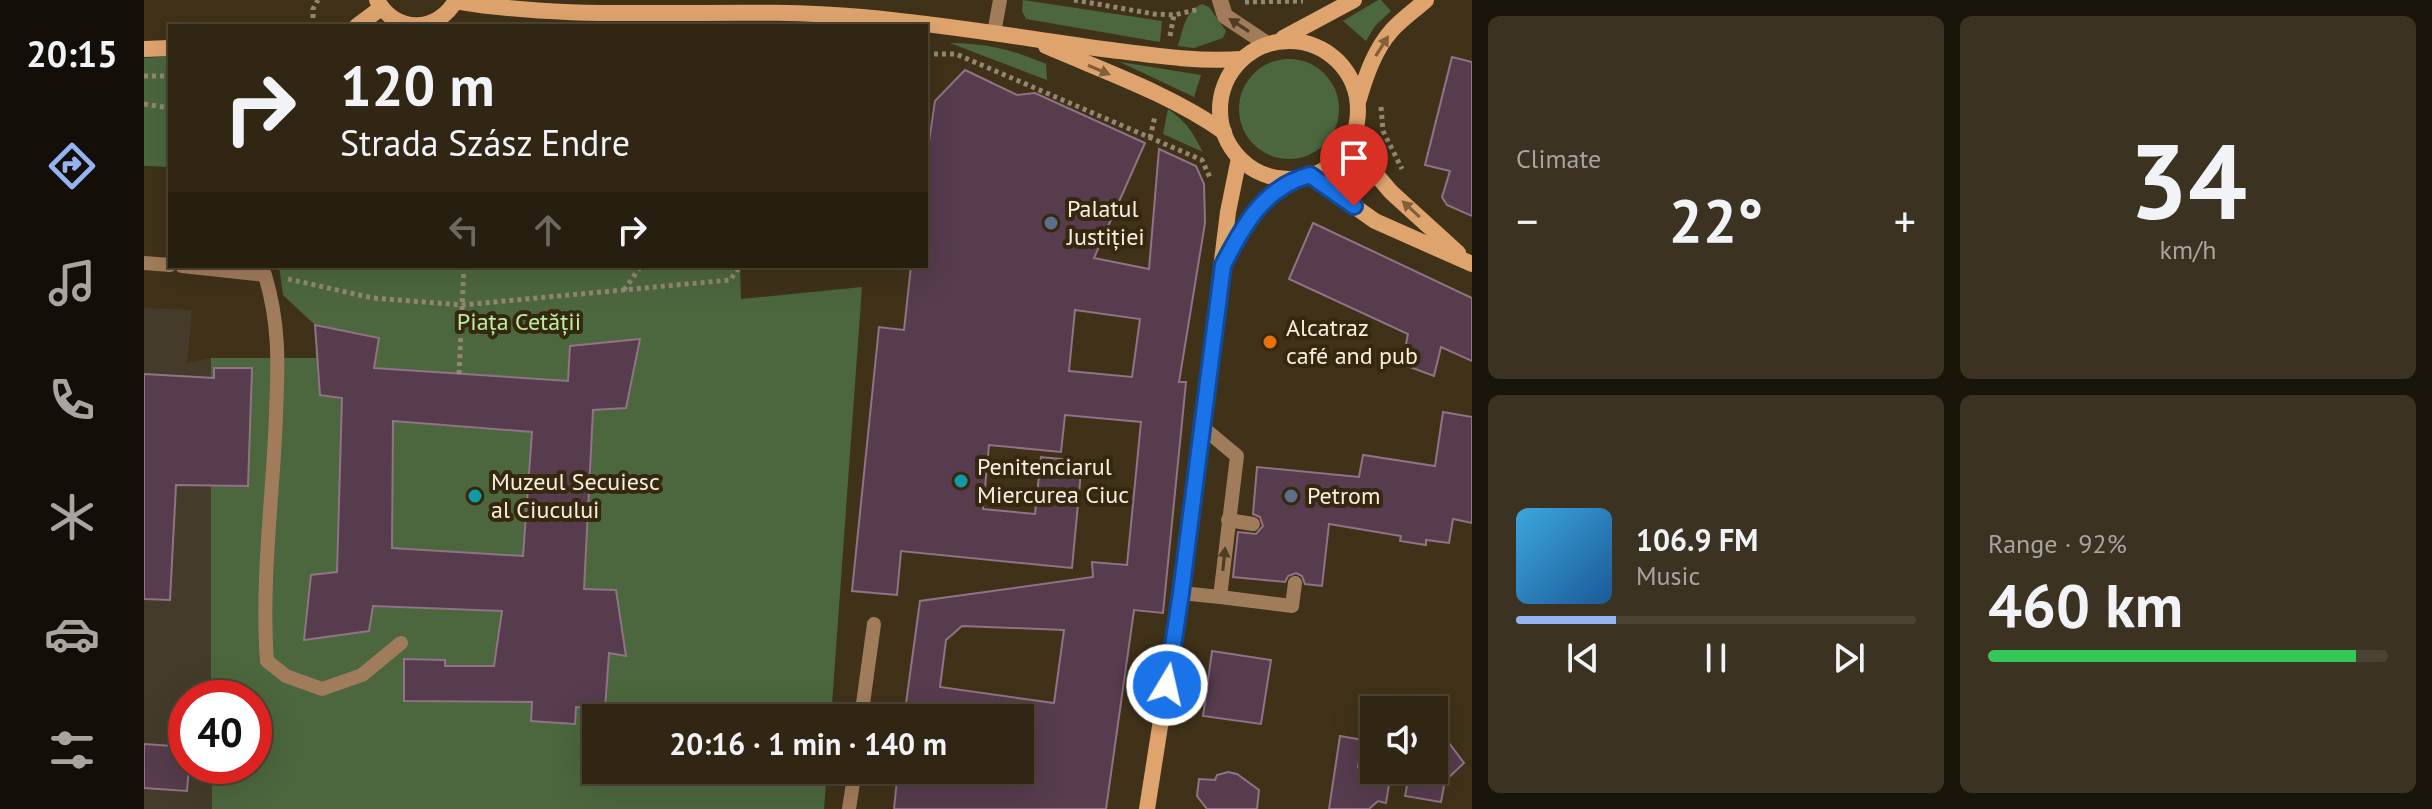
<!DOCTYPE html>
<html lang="en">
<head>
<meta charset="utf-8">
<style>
  :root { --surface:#302613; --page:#3c3221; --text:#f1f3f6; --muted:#a8a5a0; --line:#4b4333; --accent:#95b2f1 }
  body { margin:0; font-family:"PT Sans",sans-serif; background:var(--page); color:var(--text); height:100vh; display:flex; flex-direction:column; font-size:30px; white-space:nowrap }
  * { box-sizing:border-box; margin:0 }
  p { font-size:26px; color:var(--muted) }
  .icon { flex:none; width:44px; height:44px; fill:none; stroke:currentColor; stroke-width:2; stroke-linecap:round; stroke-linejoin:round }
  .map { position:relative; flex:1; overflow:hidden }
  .side { display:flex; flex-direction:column; gap:16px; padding:16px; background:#1a150a; width:960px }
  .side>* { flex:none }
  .hud { position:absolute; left:24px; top:24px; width:760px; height:244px; border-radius:0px; box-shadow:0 8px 32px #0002,0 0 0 2px var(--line); background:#302613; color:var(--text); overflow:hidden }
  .buttons { position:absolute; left:1216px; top:696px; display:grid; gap:16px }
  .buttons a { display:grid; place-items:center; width:88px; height:88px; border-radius:0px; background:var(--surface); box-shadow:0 8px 32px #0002,0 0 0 2px var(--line); font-size:40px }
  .speed { position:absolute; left:24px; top:680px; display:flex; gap:16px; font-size:40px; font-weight:700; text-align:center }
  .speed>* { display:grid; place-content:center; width:104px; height:104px; border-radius:50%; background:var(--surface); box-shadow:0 8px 32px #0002,0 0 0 2px var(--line); line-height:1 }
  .speed .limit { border:12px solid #d22; background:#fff; color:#111 }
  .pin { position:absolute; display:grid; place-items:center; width:68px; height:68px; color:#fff; margin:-82px -34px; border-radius:50% 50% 50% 0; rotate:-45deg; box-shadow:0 0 8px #0007 }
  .pin .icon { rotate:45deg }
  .me { position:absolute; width:88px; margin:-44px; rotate:9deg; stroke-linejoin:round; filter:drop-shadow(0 0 6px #0008) }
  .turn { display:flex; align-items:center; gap:28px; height:168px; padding:0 40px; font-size:36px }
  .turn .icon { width:104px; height:104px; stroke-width:2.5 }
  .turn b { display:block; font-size:56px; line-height:68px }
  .lanes { display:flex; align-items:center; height:76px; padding:0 40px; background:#0003; justify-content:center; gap:40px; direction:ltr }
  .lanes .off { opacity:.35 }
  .big { font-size:60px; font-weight:600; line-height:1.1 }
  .side .card { flex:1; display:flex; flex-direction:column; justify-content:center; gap:12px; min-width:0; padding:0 28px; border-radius:12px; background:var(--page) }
  .side .dial { align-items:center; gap:0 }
  .dial b { font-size:104px; line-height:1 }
  .song { display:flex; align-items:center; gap:24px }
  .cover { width:96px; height:96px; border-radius:12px; background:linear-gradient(135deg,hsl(200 70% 55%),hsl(210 70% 35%)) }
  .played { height:8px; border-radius:4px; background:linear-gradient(90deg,var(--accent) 25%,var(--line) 25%) }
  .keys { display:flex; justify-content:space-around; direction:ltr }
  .heat { display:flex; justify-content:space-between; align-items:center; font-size:44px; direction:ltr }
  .charge { height:12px; border-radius:6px; background:linear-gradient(90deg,#34c759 92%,var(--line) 0) }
  .side .tiles { flex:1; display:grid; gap:16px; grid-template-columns:repeat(2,1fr) }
  .trip { position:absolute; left:438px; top:704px; width:452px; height:80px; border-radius:0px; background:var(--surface); box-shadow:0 8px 32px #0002,0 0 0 2px var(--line); font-weight:600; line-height:80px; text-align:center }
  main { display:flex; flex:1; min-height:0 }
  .dock { display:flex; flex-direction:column; width:144px; justify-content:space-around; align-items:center; background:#130f08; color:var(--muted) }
  .dock .icon { width:56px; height:56px }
  .dock .active { color:var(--accent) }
  .dock b { font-size:36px; color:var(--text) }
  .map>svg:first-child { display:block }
</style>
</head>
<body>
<main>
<nav class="dock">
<b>20:15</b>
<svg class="icon active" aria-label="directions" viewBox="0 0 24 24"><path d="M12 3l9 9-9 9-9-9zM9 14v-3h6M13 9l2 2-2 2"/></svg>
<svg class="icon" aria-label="music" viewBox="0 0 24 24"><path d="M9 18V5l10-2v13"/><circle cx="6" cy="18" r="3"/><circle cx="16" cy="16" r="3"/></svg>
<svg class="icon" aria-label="phone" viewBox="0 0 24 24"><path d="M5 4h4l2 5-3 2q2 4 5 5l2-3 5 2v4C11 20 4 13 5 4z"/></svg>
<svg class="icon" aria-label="climate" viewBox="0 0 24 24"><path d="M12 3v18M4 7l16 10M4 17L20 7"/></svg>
<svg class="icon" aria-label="car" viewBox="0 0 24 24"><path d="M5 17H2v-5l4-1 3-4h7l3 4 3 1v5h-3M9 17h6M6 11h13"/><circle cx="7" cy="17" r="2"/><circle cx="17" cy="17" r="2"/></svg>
<svg class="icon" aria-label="filters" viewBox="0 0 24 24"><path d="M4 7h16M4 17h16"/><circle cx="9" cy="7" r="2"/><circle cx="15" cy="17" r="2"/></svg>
</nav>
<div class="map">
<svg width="1328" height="809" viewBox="0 0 1328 809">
  <rect width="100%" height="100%" fill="#403219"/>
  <path fill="#443b2a" d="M0,308L48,310L43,363L67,358V698H42V766H68V809H0Z"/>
  <g fill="#4c673e">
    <path d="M879,0L1018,21L1016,42L882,19L878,11Z"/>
    <path d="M1234,0H1237L1247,11L1231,26L1222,41L1199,21Z"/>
    <path d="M1058,4L1065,7L1082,31L1079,38L1050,48L1034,46C1039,30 1041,11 1058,4Z"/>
    <path d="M806,43C845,44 866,49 902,64L903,80Z"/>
    <path d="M26,56V167L0,166V58Z"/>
    <circle cx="1145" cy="109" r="50"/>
    <path d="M976,62L1057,75L1050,97Z"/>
    <path d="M1024,109C1044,123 1048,132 1059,152L1019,134Z"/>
    <path d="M135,266H596L597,299L718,287L687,718H452V770H683L680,809H68V766H110V698H67V358H173L176,395L198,398L193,572L167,575L160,639L225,631L229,606L358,611L482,655L472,590L440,589L449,410L482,408L495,339L424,381L230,368L235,338L171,325L139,295Z"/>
    <path d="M249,421L388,432L379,556L248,548Z"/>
  </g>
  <g fill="#563c4d" stroke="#907385" stroke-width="2" fill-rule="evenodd">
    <path d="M1308,57L1328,62V216L1303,205L1298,197L1306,171L1281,165Z"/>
    <path d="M821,70L873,95L891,93L1001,143L950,258L1005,269L1015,149L1052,166L1060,184L1061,223L1035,382H1042L1019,613L990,610L962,809H750L754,770H837L876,775V718H760L776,601L949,577L948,562L983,565L997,422L921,415L917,452L845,445L839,509L891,514L897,457L938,461L928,568L757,551L753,595L708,591L735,327L760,330L767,266H782V162L791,101ZM931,310L996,319L988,377L925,371ZM818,626L920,630L910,703L796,687L802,640Z"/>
    <path d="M1169,223L1328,298V361L1297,347L1290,376L1258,364L1264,334L1145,279Z"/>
    <path d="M171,325L235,338L230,368L424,381L426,346L496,339L482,408L449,410L440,589L472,590L482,656L465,653L461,709L432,707L431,724L387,721L388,702L260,701V659L301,660V666H350L358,611L229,606L225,631L160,640L167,575L193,572L198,398L176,395ZM249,421L388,432L379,556L248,548Z"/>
    <path d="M70,368H108L104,486L32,485L26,600L0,599V374L70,378Z"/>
    <path d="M1299,412L1328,417V523L1309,519L1305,543L1282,540V545L1256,541L1257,536L1185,524L1178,586L1161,584L1158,576L1152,573L1144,576L1141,582L1089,577L1094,532L1112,534L1119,526L1116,517L1109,514L1113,467L1215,477L1219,455L1291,466Z"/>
    <path d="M1068,651L1127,660L1117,724L1059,716Z"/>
    <path d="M1290,723L1320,763L1301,781L1297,802L1261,796L1266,770H1290Z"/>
    <path d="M1196,736L1219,740L1214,767L1247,772L1242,803L1234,801L1225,809H1185Z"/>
    <path d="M0,744L42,747V766H45L43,791L0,788Z"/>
    <path d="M1084,772L1093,774L1115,790L1113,809H1063L1053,796L1055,779L1071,780L1073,775Z"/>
  </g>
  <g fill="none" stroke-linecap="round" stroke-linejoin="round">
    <g stroke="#938773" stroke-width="5" stroke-dasharray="4 4" stroke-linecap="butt">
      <path d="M930,0L1010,14L1030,15L1056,9"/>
      <path d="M1101,2L1159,1"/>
      <path d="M169,26V9L174,0"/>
      <path d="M1026,36L1030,15"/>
      <path d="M782,54H812L1058,160L1067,180"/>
      <path d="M0,76H26"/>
      <path d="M0,104L26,108"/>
      <path d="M1237,107L1239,131L1258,169"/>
      <path d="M1006,138L1011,116"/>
      <path d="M144,279L229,298L318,305L586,280L596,266"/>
      <path d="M480,290L497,266"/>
      <path d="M315,374L320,266"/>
    </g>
    <g stroke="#a17c5b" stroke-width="14">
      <path d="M850,33L856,0"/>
      <path d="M0,263L26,265"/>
      <path d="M38,266L121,275C136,325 134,365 132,415C129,497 117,579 123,661L142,676L178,689L218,675L257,643"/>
      <path d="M1084,520L1109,524"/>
      <path d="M1037,593L1076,597L1093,456L1057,426"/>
      <path d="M1076,597L1148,606L1151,583"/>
      <path d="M717,718L730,624"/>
      <path d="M705,809L711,770"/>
    </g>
    <path stroke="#a17c5b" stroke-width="16" d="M1076,0L1081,16L1123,44"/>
    <g stroke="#dfa46e" stroke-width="16">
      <path d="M233,0C251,34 294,33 312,0"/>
      <path d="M311,1C444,24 583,5 718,17C799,24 879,38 959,49C1007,55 1050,62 1098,59"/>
      <path d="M213,26L237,8"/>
      <path d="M1139,38L1210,0"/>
      <circle cx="1145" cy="110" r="69"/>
      <path d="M902,46C962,72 1026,94 1080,132"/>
      <path d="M0,49L26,48"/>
      <path d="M1215,99C1222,75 1231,49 1248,30C1258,19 1271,10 1282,0"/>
      <path d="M1209,134L1218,158L1247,192L1314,253"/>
      <path d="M1166,175L1231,221L1328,264"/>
      <path d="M1083,257C1105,217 1115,203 1154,178"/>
      <path d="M1003,809L1037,593L1084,212L1095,158"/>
    </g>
  </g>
  <defs><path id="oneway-solid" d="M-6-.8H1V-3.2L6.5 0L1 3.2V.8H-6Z" transform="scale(2)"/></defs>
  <g fill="#513d21">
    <use href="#oneway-solid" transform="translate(1095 25) rotate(-147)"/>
    <use href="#oneway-solid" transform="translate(1080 559) rotate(-84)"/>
  </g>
  <g fill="#826039">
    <use href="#oneway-solid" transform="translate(1238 46) rotate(-58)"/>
    <use href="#oneway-solid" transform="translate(955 70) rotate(23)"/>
    <use href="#oneway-solid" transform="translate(1267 209) rotate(-137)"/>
  </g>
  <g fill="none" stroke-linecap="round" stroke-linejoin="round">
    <g stroke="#114b97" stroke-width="20">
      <path id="route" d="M1023,685L1037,593L1079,265C1099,226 1120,187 1166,175L1210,206"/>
    </g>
    <use href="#route" stroke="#1a73e8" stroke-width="14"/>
  </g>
  <g fill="#5c6f8a" stroke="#36280e" stroke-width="3">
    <circle cx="907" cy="223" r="8"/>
    <circle cx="1147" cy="496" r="8"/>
  </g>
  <circle fill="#e8710a" stroke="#36280e" stroke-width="3" cx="1126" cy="342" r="8"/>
  <g fill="#0f9aa8" stroke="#36280e" stroke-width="3">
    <circle cx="817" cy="481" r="8"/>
    <circle cx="331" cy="496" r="8"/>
  </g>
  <g text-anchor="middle" stroke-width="8" stroke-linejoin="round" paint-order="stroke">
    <g font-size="24" fill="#f8efe0" stroke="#36280e" text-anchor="start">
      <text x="923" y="217">Palatul<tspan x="923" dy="28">Justiției</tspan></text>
      <text x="1142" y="336">Alcatraz<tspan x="1142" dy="28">café and pub</tspan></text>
      <text x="833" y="475">Penitenciarul<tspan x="833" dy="28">Miercurea Ciuc</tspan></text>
      <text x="347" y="490">Muzeul Secuiesc<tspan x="347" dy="28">al Ciucului</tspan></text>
      <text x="1163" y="504">Petrom</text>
    </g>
    <g font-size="24" fill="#baeea1" stroke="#36280e">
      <text x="375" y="330">Piața Cetății</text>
    </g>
  </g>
</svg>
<div class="buttons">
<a><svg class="icon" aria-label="sound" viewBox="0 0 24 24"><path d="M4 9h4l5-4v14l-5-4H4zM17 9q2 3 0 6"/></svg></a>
</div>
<div class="speed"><div class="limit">40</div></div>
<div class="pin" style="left:1210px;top:206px;background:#d93025"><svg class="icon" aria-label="arrive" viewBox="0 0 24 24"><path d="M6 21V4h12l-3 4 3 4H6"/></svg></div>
<svg class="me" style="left:1023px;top:685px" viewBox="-20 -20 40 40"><circle r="17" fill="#1a73e8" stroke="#fff" stroke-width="3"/><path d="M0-11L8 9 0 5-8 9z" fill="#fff"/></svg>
<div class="trip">20:16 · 1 min · 140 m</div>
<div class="hud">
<div class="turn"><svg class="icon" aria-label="right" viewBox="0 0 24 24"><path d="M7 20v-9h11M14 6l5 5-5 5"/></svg><div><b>120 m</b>Strada Szász Endre</div></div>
<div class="lanes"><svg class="icon off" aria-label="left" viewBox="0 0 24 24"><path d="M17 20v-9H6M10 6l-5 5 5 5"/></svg><svg class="icon off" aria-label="ahead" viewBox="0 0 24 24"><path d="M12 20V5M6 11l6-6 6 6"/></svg><svg class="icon" aria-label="right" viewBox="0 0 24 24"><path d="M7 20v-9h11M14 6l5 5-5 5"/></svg></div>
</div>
</div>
<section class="side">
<div class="tiles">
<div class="card"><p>Climate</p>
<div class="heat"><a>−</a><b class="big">22°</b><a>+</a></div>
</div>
<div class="card dial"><b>34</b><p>km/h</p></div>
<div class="card">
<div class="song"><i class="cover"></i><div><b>106.9 FM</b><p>Music</p></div></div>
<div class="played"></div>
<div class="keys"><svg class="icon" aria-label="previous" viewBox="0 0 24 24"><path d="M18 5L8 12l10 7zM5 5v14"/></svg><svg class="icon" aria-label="pause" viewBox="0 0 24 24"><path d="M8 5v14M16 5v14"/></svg><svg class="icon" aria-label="next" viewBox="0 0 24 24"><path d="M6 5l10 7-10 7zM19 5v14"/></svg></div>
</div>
<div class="card"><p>Range · 92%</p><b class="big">460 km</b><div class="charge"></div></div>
</div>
</section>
</main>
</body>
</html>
